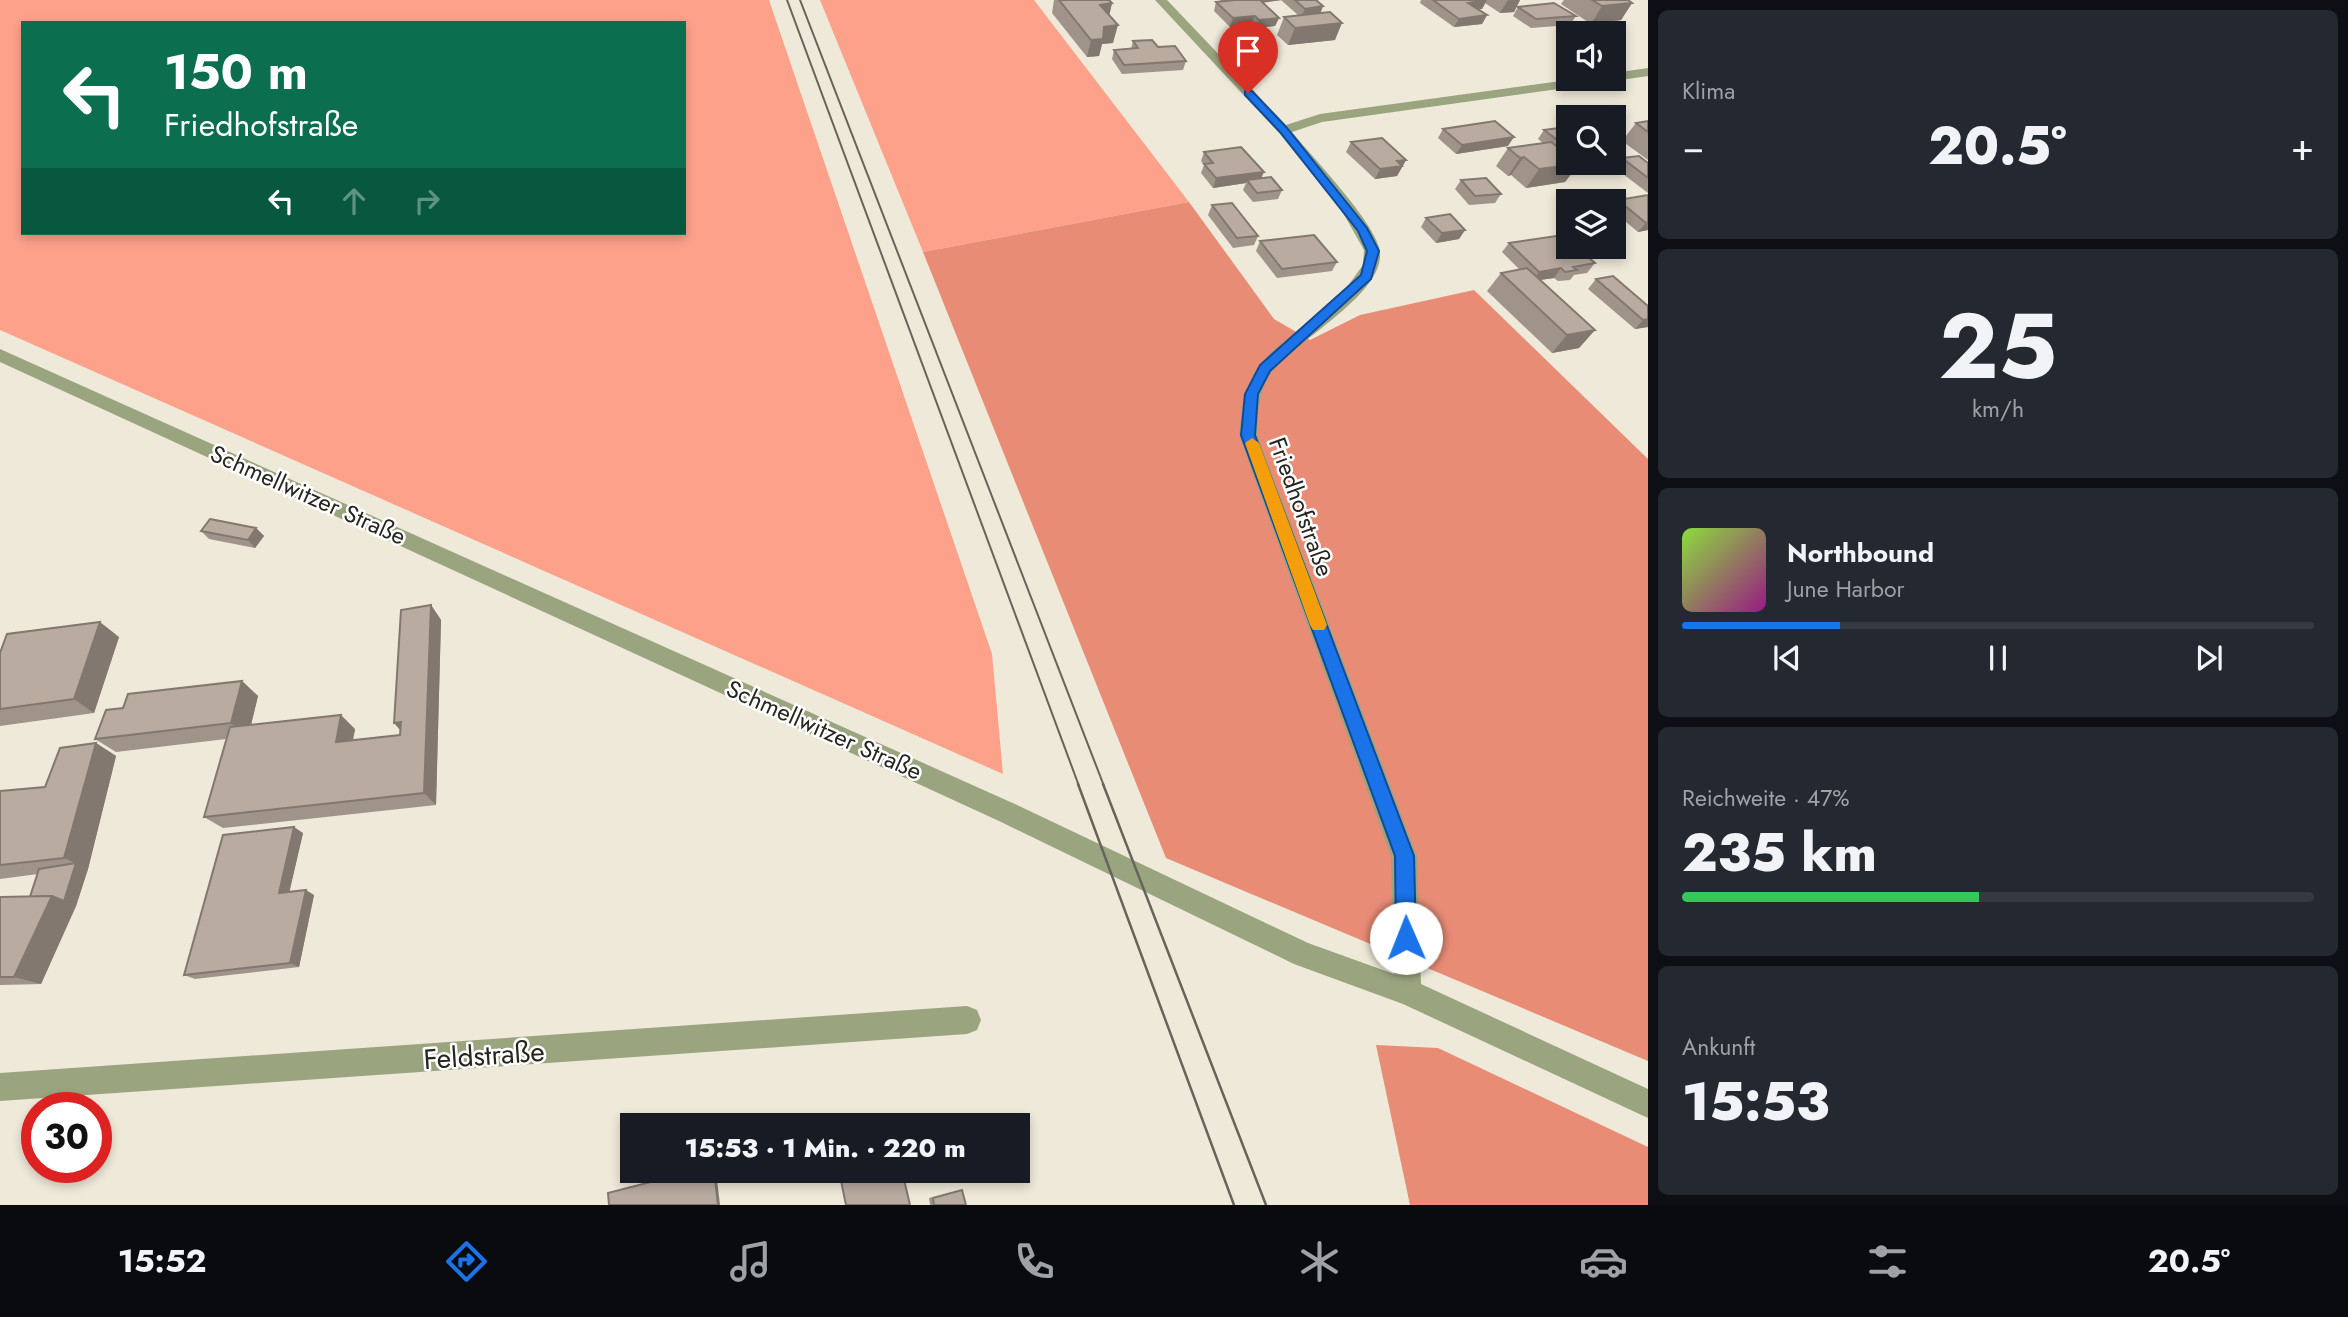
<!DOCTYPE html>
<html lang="de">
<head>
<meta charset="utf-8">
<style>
  :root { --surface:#171b24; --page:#242831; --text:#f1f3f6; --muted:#9ea1a6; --line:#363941; --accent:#1a73e8 }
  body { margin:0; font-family:Jost,sans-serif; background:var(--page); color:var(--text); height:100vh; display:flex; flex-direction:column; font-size:26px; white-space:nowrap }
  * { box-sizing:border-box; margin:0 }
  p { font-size:23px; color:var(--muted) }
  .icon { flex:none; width:38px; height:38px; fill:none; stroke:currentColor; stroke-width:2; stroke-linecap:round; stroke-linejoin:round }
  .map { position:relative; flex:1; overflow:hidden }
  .details { display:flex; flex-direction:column; gap:10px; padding:10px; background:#0d0f14; width:700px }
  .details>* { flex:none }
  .hud { position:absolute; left:21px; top:21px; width:665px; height:214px; border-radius:0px; box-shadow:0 4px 10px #0003; background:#0b6e4f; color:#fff; overflow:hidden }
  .buttons { position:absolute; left:1556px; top:21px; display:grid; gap:14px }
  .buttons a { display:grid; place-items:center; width:70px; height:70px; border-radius:0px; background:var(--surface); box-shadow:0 4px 10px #0003; font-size:35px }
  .speed { position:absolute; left:21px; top:1092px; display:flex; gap:14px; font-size:35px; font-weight:700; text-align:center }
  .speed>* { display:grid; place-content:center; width:91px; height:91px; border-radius:50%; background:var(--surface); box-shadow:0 4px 10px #0003; line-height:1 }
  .speed .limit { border:10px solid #d22; background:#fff; color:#111 }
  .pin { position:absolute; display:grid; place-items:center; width:60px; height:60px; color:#fff; margin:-72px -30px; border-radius:50% 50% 50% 0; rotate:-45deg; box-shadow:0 0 7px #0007 }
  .pin .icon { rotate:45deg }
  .me { position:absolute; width:77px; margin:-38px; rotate:359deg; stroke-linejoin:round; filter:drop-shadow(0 0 5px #0008) }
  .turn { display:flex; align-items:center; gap:24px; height:147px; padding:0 28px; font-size:32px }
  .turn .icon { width:91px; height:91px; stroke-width:2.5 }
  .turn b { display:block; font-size:49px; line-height:60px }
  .lanes { display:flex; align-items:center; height:66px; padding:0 28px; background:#0003; justify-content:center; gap:35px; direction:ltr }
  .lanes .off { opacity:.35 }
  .big { font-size:52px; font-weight:800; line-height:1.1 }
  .details .tile { flex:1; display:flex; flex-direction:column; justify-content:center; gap:10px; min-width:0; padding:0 24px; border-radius:10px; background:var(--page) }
  .details .dial { align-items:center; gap:0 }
  .dial b { font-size:91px; line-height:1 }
  .song { display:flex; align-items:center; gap:21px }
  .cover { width:84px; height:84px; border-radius:10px; background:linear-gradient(135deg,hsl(90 70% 55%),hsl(310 70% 35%)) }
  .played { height:7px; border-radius:4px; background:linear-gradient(90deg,var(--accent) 25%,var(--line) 25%) }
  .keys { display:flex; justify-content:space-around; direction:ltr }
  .heat { display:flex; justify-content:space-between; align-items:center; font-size:38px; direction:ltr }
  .charge { height:10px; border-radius:5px; background:linear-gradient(90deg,#34c759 47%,var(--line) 0) }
  .trip { position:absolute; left:620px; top:1113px; width:410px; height:70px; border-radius:0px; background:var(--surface); box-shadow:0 4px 10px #0003; font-weight:800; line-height:70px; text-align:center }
  .menu { display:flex; height:112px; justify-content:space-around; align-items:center; background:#090b0e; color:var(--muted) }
  .menu .icon { width:49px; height:49px }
  .menu .active { color:var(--accent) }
  .menu b { font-size:32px; color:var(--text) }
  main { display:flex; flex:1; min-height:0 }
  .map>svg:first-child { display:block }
</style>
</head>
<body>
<main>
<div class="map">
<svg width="1648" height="1205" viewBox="0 0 1648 1205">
  <rect width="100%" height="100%" fill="#eee9d9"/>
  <g fill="#fda18b" fill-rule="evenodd">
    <path d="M0,0H769L992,654L1003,774L0,330ZM23,23H684V233H23Z"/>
    <path d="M820,0H1034L1189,202L923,252Z"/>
  </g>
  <g fill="#e98c76">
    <path d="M1189,202L1274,319L1310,340L1360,315L1474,290L1648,459V1061L1166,858L923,252Z"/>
    <path d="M1376,1045L1438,1048L1648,1147V1205H1410Z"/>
  </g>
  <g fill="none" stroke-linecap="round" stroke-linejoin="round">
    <g fill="#9aa47f" fill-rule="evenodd">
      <path d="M1155,0H1167L1286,125L1320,114L1576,79H1608L1602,83L1322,122L1292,132C1314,159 1370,217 1379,247C1392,293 1288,343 1268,378C1258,395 1258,416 1257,435L1417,856L1421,984L1648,1089V1118L1403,1004L1294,964L999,821L0,362V349L1017,805L1308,943L1394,974L1391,856L1239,435L1243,400L1254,372L1270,353L1342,294L1363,265L1364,250L1342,211L1279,133Z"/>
      <path d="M1648,68V76L1614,81L1609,79H1614V73Z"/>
      <path d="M967,1006L977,1010L981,1020L977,1030L967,1034L0,1101V1073Z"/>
    </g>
    <g stroke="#67645b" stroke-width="2">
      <path d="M787,0L1079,786"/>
      <path d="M800,0L1104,786"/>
    </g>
    <g stroke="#67645b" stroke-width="2.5">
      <path d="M1078,784L1234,1205"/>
      <path d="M1103,784L1266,1205"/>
    </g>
  </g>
  <g fill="#9f938a">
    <path d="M1054,0H1109L1112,3L1109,15L1113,43L1102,44L1099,56L1087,57L1052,13Z"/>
    <path d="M1220,0H1316L1321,13L1335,40L1288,45L1277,35L1284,17L1299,16L1281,0L1262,3L1279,18L1275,26L1256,28L1251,24L1230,27L1214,11L1216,2L1221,1Z"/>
    <path d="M1421,0H1520L1514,12L1500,13L1485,3L1482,9H1478L1487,15L1482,24L1454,27L1420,3Z"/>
    <path d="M1564,0H1628L1632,3L1621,20L1591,24L1561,4Z"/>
    <path d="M1518,7L1576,16L1570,25L1531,28L1513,16Z"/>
    <path d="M1133,41L1158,47L1186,61L1183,70L1122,74L1112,59L1114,50L1131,49Z"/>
    <path d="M1648,121V160L1622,141L1636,123Z"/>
    <path d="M1568,127V163L1579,164L1565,182L1526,188L1511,175L1508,176L1496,166L1508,148L1543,143L1538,139L1544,130Z"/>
    <path d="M1443,129L1508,146L1456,154L1438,138Z"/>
    <path d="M1351,142L1406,160L1397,176L1375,179L1346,152Z"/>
    <path d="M1204,152L1261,179L1282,190L1278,199L1253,202L1243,190L1246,183L1213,188L1201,173L1204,165L1201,161Z"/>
    <path d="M1622,158L1648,163V193L1615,168Z"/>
    <path d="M1584,163H1613L1610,167L1592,170Z"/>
    <path d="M1461,180L1501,194L1495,203L1469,205L1455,189Z"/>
    <path d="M1648,195V230L1638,232L1614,212V205L1618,200Z"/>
    <path d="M1212,205L1258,236L1254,245L1233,248L1208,215Z"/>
    <path d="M1426,218L1465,230L1459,239L1436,243L1421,227Z"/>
    <path d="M1260,241L1337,262L1332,271L1277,278L1256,251Z"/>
    <path d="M1509,243L1595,263L1587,273L1574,275L1570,280L1558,281L1554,278L1540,280L1595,330L1579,348L1552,353L1487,291L1501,273L1520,270L1502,252Z"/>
    <path d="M1596,279L1648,306V327L1635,329L1588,289Z"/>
    <path d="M256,528L264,536L255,548L209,539L201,531Z"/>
    <path d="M431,605L441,620L436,805L223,828L204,817L226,739L116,752L95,739L123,708L242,681L258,696L251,725L355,729L353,740L400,735Z"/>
    <path d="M119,637L94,713L0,726V653Z"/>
    <path d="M96,743L116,756L88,869L76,906L41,984L0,985V897H30L38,874L0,879V791L45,787Z"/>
    <path d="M303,833L289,892L314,895L299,967L195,979L184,975Z"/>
    <path d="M962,1190L966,1205H930L929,1198Z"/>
  </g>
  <g fill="#827870">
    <path d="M1229,0H1282L1227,7Z"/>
    <path d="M1487,0L1482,9L1463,11L1468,3Z"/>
    <path d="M1508,0H1520L1514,12L1500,13Z"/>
    <path d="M1112,3L1108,21L1100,5Z"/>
    <path d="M1632,3L1621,20L1591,24L1602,6Z"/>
    <path d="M1323,6L1320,15L1301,17L1305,9Z"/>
    <path d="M1487,15L1482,24L1454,27L1459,19Z"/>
    <path d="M1255,16L1251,24L1230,27L1233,18Z"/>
    <path d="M1279,18L1275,26L1256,28L1259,20Z"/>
    <path d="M1342,23L1335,40L1288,45L1295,28Z"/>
    <path d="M1118,25L1113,43L1102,44L1099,56L1087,57L1091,40L1104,27Z"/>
    <path d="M1514,137L1508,146L1456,154L1462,145Z"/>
    <path d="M1524,157L1511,175L1508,176L1520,158Z"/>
    <path d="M1406,160L1397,176L1375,179L1380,169L1397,161Z"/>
    <path d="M1597,163H1613L1610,167L1592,170Z"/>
    <path d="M1579,164L1565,182L1526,188L1539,169Z"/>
    <path d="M1264,172L1260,181L1247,180L1246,183L1213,188L1216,178Z"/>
    <path d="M1648,222V230L1638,232L1646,223Z"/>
    <path d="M1465,230L1459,239L1436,243L1442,233Z"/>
    <path d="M1561,268L1554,278L1532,281L1539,272Z"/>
    <path d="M1648,319V327L1635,329L1643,320Z"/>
    <path d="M1595,330L1579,348L1552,353L1567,335Z"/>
    <path d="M256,528L264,536L255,548L248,540Z"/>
    <path d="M431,605L441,620L436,805L424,793Z"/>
    <path d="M100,622L119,637L94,713L74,699Z"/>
    <path d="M242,681L258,696L248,737L231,723Z"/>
    <path d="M341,715L355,729L350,755L336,742Z"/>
    <path d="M401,722L406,737L394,723Z"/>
    <path d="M96,743L116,756L88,869L64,858Z"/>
    <path d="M294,827L303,833L288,898L279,893Z"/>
    <path d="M76,863L88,869L76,906L41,984L14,977L52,896Z"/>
    <path d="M306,890L314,895L299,967L290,963Z"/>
    <path d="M714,1171H716L720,1205H718Z"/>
  </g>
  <g fill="#b9aba0" stroke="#827870" stroke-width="2">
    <path d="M1059,0H1109L1112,3L1100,5L1118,25L1104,27L1103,39L1091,40Z"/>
    <path d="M1235,0H1260L1279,18L1259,20L1255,16L1233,18L1216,2Z"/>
    <path d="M1295,0H1316L1323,6L1305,9Z"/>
    <path d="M1433,0H1486L1468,3L1487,15L1459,19Z"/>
    <path d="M1592,0H1628L1632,3L1602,6Z"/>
    <path d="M1554,3L1576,16L1536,19L1518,7Z"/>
    <path d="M1330,12L1342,23L1295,28L1284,17Z"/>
    <path d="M1152,40L1158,47L1175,46L1186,61L1124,65L1114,50L1138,48L1133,41Z"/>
    <path d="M1495,121L1514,137L1462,145L1443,129Z"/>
    <path d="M1648,121V132L1636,123Z"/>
    <path d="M1568,127V148L1544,130Z"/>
    <path d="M1382,138L1406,160L1397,161L1402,166L1380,169L1351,142Z"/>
    <path d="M1551,142L1568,155V163L1579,164L1539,169L1524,157L1520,158L1508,148Z"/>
    <path d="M1241,147L1264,172L1216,178L1204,164L1213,163L1204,152Z"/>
    <path d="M1639,156L1648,163V178L1622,158Z"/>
    <path d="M1271,177L1282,190L1257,193L1247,180Z"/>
    <path d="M1486,178L1501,194L1475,196L1461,180Z"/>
    <path d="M1648,195V222L1646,223L1618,200Z"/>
    <path d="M1232,203L1258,236L1237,238L1212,205Z"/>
    <path d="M1450,214L1465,230L1442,233L1426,218Z"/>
    <path d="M1314,235L1337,262L1282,269L1260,241Z"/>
    <path d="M1563,235L1568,240V247H1576L1595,263L1573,267L1577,270L1565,272L1561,268L1539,272L1509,243Z"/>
    <path d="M1527,268L1595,330L1567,335L1501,273Z"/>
    <path d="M1613,276L1648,306V319L1643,320L1596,279Z"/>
    <path d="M210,519L256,528L248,540L201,531Z"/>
    <path d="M431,605L424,793L204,817L230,727L341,715L336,742L400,735L401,722L394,723L401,610Z"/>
    <path d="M100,622L74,699L0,709V653L7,634Z"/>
    <path d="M242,681L231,723L95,739L106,710L123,708L128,694Z"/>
    <path d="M96,743L64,858L0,865V791L45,787L60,748Z"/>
    <path d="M294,827L279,893L306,890L290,963L184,975L223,835Z"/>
    <path d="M76,863L64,901L52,896L30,897L39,869Z"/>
    <path d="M52,896L14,977H0V897Z"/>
    <path d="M891,1119L892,1125H864Z"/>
    <path d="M693,1171H714L718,1205H609L608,1193Z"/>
    <path d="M839,1171H902L910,1205H846Z"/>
    <path d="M962,1190L966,1205H934L933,1198Z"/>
  </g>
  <path fill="#1a73e8" stroke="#114b97" stroke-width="2" d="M1245,91H1252L1287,128L1367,228L1379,251L1371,279L1270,371L1258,394L1255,435L1414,856L1416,938L1413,945L1406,948L1399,945L1396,938L1395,856L1241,435L1245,394L1260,365L1361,275L1367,251L1358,231L1280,132L1245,95Z"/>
  <path fill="#f59e0b" d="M1252,438L1259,443L1327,625L1324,630H1313L1310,625L1245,443Z"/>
  <g text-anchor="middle" stroke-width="5" stroke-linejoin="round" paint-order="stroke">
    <g font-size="24" fill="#27251f" stroke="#fff">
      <text transform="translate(308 495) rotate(24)" y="8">Schmellwitzer Straße</text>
      <text transform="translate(1301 507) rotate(70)" y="8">Friedhofstraße</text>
      <text transform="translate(824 730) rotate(24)" y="8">Schmellwitzer Straße</text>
    </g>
    <g font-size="28" fill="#27251f" stroke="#fff">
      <text transform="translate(484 1055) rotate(-4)" y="10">Feldstraße</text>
    </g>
  </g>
</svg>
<div class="buttons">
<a><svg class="icon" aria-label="sound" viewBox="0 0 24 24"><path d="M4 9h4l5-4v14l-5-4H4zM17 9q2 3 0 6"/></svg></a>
<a><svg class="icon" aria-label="search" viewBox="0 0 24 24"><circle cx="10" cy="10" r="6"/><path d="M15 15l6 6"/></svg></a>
<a><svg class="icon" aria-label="layers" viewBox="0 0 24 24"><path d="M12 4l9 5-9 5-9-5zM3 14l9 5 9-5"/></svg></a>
</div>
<div class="speed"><div class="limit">30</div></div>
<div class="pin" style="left:1248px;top:93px;background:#d93025"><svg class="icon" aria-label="arrive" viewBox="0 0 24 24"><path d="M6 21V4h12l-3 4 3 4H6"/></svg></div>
<svg class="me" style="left:1406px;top:938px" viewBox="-20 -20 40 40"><circle r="19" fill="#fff"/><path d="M0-13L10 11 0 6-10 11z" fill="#1a73e8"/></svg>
<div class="trip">15:53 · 1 Min. · 220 m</div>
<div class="hud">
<div class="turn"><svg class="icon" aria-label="left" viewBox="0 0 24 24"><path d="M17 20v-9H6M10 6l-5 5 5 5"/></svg><div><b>150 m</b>Friedhofstraße</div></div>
<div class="lanes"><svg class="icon" aria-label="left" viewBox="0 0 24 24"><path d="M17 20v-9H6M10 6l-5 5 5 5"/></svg><svg class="icon off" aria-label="ahead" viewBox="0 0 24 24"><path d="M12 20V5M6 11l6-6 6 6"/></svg><svg class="icon off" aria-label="right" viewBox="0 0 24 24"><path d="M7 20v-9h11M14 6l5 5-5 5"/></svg></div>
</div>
</div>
<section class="details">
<div class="tile"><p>Klima</p>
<div class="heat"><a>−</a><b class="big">20.5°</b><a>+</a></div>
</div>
<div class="tile dial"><b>25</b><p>km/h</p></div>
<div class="tile">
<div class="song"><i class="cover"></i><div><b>Northbound</b><p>June Harbor</p></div></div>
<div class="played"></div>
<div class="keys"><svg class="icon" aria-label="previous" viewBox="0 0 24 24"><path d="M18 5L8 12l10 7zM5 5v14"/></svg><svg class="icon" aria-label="pause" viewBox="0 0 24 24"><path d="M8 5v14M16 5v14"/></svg><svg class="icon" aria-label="next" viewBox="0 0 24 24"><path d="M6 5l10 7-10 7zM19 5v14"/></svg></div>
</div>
<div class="tile"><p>Reichweite · 47%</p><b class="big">235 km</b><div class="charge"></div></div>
<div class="tile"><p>Ankunft</p><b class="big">15:53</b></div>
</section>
</main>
<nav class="menu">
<b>15:52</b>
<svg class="icon active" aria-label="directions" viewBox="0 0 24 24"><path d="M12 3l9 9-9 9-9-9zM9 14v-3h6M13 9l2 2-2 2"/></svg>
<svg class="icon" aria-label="music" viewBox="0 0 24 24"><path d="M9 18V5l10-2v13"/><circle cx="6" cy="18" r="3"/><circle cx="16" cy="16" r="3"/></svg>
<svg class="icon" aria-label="phone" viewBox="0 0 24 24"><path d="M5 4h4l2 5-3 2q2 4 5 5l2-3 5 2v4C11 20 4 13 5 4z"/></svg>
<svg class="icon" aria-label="climate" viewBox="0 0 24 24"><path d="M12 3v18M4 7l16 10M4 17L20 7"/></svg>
<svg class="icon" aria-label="car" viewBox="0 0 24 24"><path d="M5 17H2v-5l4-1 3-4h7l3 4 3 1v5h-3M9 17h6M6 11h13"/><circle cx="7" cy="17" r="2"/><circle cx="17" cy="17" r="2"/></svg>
<svg class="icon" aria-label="filters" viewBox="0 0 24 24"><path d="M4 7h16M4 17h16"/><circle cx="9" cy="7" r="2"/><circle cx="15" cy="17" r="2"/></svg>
<b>20.5°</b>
</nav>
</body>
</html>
